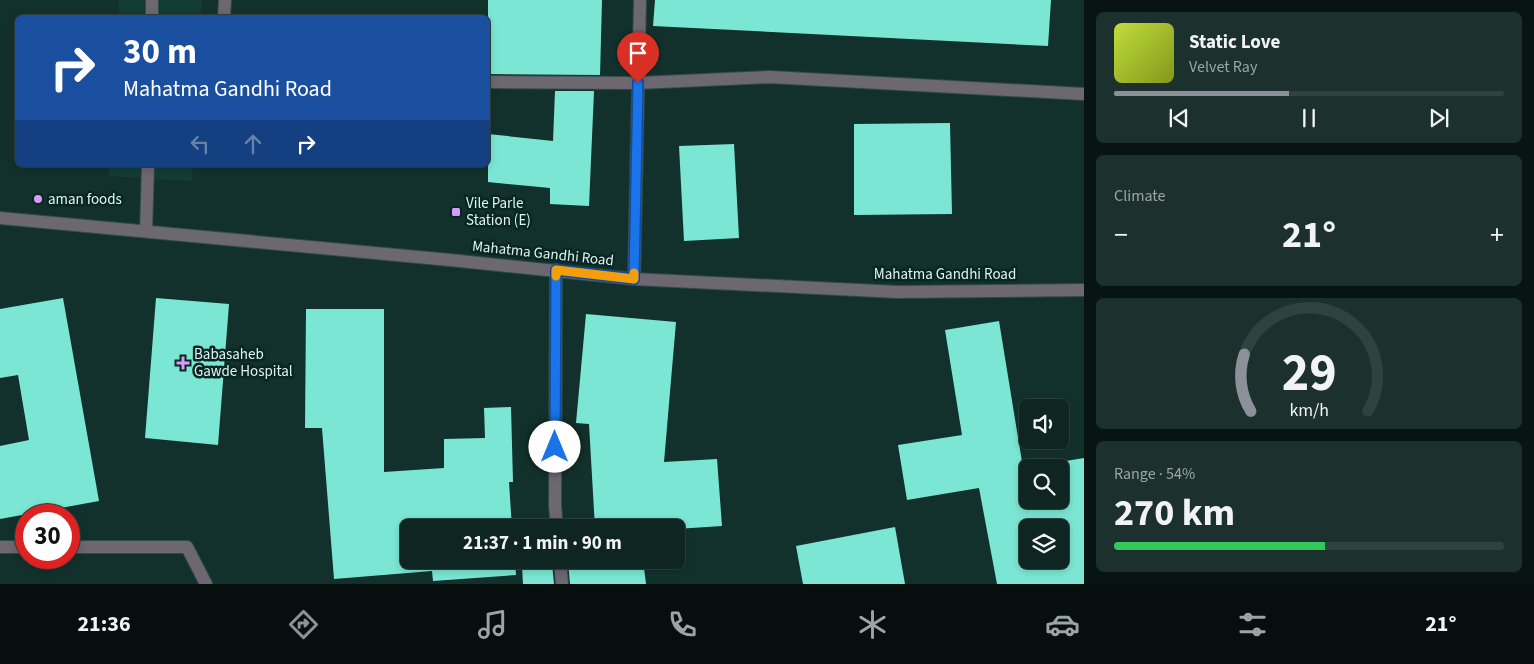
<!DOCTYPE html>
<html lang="en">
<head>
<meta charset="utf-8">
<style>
  :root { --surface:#0e2521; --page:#1c312e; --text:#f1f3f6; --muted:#9ba5a5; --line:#2e423f; --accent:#8c9099 }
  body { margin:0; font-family:"Source Sans 3",sans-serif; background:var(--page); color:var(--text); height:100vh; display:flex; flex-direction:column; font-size:19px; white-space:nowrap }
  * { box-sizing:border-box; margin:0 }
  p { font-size:16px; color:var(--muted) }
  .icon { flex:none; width:28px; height:28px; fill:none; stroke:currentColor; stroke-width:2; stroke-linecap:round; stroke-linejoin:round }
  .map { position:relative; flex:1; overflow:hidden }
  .sheet { display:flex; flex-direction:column; gap:12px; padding:12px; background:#081412; width:450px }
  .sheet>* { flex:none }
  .top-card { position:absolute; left:15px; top:15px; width:475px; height:152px; border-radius:8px; box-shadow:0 2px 8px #0003,0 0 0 1px var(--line); background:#1a4fa0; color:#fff; overflow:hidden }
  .buttons { position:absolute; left:1019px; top:399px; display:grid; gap:10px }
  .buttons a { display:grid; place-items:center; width:50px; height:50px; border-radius:8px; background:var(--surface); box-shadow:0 2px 8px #0003,0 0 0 1px var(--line); font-size:25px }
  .speed { position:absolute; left:15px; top:504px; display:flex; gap:10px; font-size:25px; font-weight:700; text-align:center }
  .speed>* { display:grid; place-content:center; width:65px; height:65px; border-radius:50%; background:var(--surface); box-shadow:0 2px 8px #0003,0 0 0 1px var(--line); line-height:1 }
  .speed .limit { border:8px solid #d22; background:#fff; color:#111 }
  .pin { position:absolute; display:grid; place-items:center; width:42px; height:42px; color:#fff; margin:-51px -21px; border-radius:50% 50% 50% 0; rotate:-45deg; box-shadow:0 0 5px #0007 }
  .pin .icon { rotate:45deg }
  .me { position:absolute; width:55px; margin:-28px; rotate:0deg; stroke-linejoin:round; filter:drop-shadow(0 0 4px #0008) }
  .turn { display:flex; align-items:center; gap:18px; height:105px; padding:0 25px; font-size:22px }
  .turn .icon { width:65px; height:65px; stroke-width:2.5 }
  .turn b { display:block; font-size:35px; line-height:42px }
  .lanes { display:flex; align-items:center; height:48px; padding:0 25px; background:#0003; justify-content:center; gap:25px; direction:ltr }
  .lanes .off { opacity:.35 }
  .big { font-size:38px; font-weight:700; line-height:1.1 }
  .sheet .widget { flex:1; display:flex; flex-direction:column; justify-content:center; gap:8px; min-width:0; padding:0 18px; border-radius:8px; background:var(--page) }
  .sheet .dial { align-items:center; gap:0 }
  .dial svg { height:130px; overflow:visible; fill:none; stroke:var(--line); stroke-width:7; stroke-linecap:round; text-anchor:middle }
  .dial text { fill:var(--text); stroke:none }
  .song { display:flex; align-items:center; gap:15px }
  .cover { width:60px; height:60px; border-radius:8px; background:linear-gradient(135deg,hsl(70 70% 55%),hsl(70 70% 35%)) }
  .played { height:5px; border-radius:2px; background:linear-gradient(90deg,var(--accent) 45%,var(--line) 45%) }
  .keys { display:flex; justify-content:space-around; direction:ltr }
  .heat { display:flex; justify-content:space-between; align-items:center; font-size:28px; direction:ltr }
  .charge { height:8px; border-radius:4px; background:linear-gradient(90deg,#34c759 54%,var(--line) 0) }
  .trip { position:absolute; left:400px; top:519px; width:285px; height:50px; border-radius:8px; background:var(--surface); box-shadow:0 2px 8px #0003,0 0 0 1px var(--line); font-weight:700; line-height:50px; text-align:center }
  .dock { display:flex; height:80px; justify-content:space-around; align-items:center; background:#060f0d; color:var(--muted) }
  .dock .icon { width:35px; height:35px }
  .dock .current { color:var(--accent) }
  .dock b { font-size:22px; color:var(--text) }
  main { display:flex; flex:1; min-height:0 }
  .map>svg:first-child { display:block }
</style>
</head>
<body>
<main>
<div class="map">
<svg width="1084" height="584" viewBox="0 0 1084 584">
  <rect width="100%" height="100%" fill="#13312c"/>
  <g fill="#133c36">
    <path d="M119,0H202L201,17L118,18Z"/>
    <path d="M109,165H193L192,181L109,176Z"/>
  </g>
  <g fill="#7ce6d4" fill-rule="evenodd">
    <path d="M488,0H602L600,75L488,74Z"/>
    <path d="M655,0H1051L1048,46L653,26Z"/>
    <path d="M555,91H594L589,206L550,204V188L488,182V134L553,141Z"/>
    <path d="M950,123L952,214L854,215V124Z"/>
    <path d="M734,144L739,238L684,241L679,146Z"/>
    <path d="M63,298L99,501L0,519V446L29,440L18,375L0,378V309Z"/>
    <path d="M156,298L229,304L218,445L145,438Z"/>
    <path d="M306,309H384V472L444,468V439L485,438L484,408L511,407L513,482H509L512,528H409V560H515L516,575L433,581L432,571L334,579L322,428H305Z"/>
    <path d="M586,314L676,322L664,462L717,459L722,526L676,529L595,528L589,424L576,423Z"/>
    <path d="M999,321L1023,468L1084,458V584H997L979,488L907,500L898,445L962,435L945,330ZM1028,468H1060V500H1028ZM1028,528H1060V560H1028Z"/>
    <path d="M895,527L905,584H803L796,546Z"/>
    <path d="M643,560L646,584H570L568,561Z"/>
    <path d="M552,563L554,584H523L522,567Z"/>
  </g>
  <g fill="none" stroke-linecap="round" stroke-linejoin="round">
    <g stroke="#304c47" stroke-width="14">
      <g id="minor">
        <path d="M152,18V0"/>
        <path d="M224,18L225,0"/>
        <path d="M488,82L638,83L770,77L1084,94"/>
        <path d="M0,218L450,260L634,279L898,292L1084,290"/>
        <path d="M146,231L148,165"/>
        <path d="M556,270L555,506L557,528"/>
        <path d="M634,279L640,0"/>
        <path d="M0,547H26"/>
        <path d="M69,547H187L206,584"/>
        <path d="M560,560L562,584"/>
      </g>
    </g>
    <use href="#minor" stroke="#6d6771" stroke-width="12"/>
  </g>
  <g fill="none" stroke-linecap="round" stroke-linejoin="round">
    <g stroke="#114b97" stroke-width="12">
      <path id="route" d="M555,447L556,270L634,279L638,83"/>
    </g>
    <use href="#route" stroke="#1a73e8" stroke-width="9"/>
    <path stroke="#f59e0b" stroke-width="9" d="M556,276V270L634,279V273"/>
  </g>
  <g fill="#d59cfb" stroke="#082722" stroke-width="2">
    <circle cx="38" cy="199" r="5"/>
    <rect x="451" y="207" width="10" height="10" rx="2.5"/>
    <path d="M180.5 355.5h5v5h5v5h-5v5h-5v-5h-5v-5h5z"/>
  </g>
  <g text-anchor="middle" stroke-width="5" stroke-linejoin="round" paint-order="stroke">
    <g font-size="15" fill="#e1f2ef" stroke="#082722" text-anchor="start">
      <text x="48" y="204">aman foods</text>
      <text x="466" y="208">Vile Parle<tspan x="466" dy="17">Station (E)</tspan></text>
      <text x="194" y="359">Babasaheb<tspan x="194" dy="17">Gawde Hospital</tspan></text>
    </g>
    <g font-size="15" fill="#e1f2ef" stroke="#082722">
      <text transform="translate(543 253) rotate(6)" y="5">Mahatma Gandhi Road</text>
      <text x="945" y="279">Mahatma Gandhi Road</text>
    </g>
  </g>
</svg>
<div class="buttons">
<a><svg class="icon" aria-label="sound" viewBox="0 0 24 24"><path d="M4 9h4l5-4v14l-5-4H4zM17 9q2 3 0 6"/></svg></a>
<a><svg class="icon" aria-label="search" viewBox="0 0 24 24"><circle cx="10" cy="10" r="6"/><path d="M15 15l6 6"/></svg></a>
<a><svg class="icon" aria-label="layers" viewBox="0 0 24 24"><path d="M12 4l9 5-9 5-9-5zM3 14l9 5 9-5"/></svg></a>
</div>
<div class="speed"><div class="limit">30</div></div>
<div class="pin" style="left:638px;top:83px;background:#d93025"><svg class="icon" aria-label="arrive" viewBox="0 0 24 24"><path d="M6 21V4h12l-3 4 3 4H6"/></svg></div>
<svg class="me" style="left:555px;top:447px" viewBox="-20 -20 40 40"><circle r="19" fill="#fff"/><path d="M0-13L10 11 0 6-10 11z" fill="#1a73e8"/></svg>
<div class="trip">21:37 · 1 min · 90 m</div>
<div class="top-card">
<div class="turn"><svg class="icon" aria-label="right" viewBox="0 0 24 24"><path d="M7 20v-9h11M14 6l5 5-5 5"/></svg><div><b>30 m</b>Mahatma Gandhi Road</div></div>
<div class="lanes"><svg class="icon off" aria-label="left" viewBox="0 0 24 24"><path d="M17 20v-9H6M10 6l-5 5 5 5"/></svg><svg class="icon off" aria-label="ahead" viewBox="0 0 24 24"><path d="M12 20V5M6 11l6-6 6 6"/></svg><svg class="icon" aria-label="right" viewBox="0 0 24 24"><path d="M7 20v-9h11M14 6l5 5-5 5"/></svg></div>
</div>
</div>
<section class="sheet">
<div class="widget">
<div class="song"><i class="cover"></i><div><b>Static Love</b><p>Velvet Ray</p></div></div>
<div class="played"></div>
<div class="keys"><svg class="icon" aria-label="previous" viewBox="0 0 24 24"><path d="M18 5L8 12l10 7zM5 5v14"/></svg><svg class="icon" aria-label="pause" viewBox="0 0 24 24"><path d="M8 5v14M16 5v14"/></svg><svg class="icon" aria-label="next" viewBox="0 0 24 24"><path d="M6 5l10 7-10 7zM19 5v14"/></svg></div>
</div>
<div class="widget"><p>Climate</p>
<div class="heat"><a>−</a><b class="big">21°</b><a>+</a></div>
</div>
<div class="widget dial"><svg viewBox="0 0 100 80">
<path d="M14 69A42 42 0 1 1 86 69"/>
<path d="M14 69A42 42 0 0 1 10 34" stroke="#8c9099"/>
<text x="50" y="56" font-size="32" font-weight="700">29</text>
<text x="50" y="72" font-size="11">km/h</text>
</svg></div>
<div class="widget"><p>Range · 54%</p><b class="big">270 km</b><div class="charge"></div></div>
</section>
</main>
<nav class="dock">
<b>21:36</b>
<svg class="icon current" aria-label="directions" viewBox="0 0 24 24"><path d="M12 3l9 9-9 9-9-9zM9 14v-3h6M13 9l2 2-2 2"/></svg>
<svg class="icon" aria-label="music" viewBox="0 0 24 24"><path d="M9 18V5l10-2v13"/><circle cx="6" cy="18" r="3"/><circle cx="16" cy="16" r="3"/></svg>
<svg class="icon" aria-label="phone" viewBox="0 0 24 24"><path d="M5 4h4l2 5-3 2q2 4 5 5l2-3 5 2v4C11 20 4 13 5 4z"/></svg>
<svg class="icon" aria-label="climate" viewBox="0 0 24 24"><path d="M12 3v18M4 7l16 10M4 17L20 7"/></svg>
<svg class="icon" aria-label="car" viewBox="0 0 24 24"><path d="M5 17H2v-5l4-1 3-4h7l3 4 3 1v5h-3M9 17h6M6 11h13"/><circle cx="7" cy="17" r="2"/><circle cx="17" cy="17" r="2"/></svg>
<svg class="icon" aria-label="filters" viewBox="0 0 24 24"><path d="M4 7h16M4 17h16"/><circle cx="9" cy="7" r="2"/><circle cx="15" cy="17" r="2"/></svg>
<b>21°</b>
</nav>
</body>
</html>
